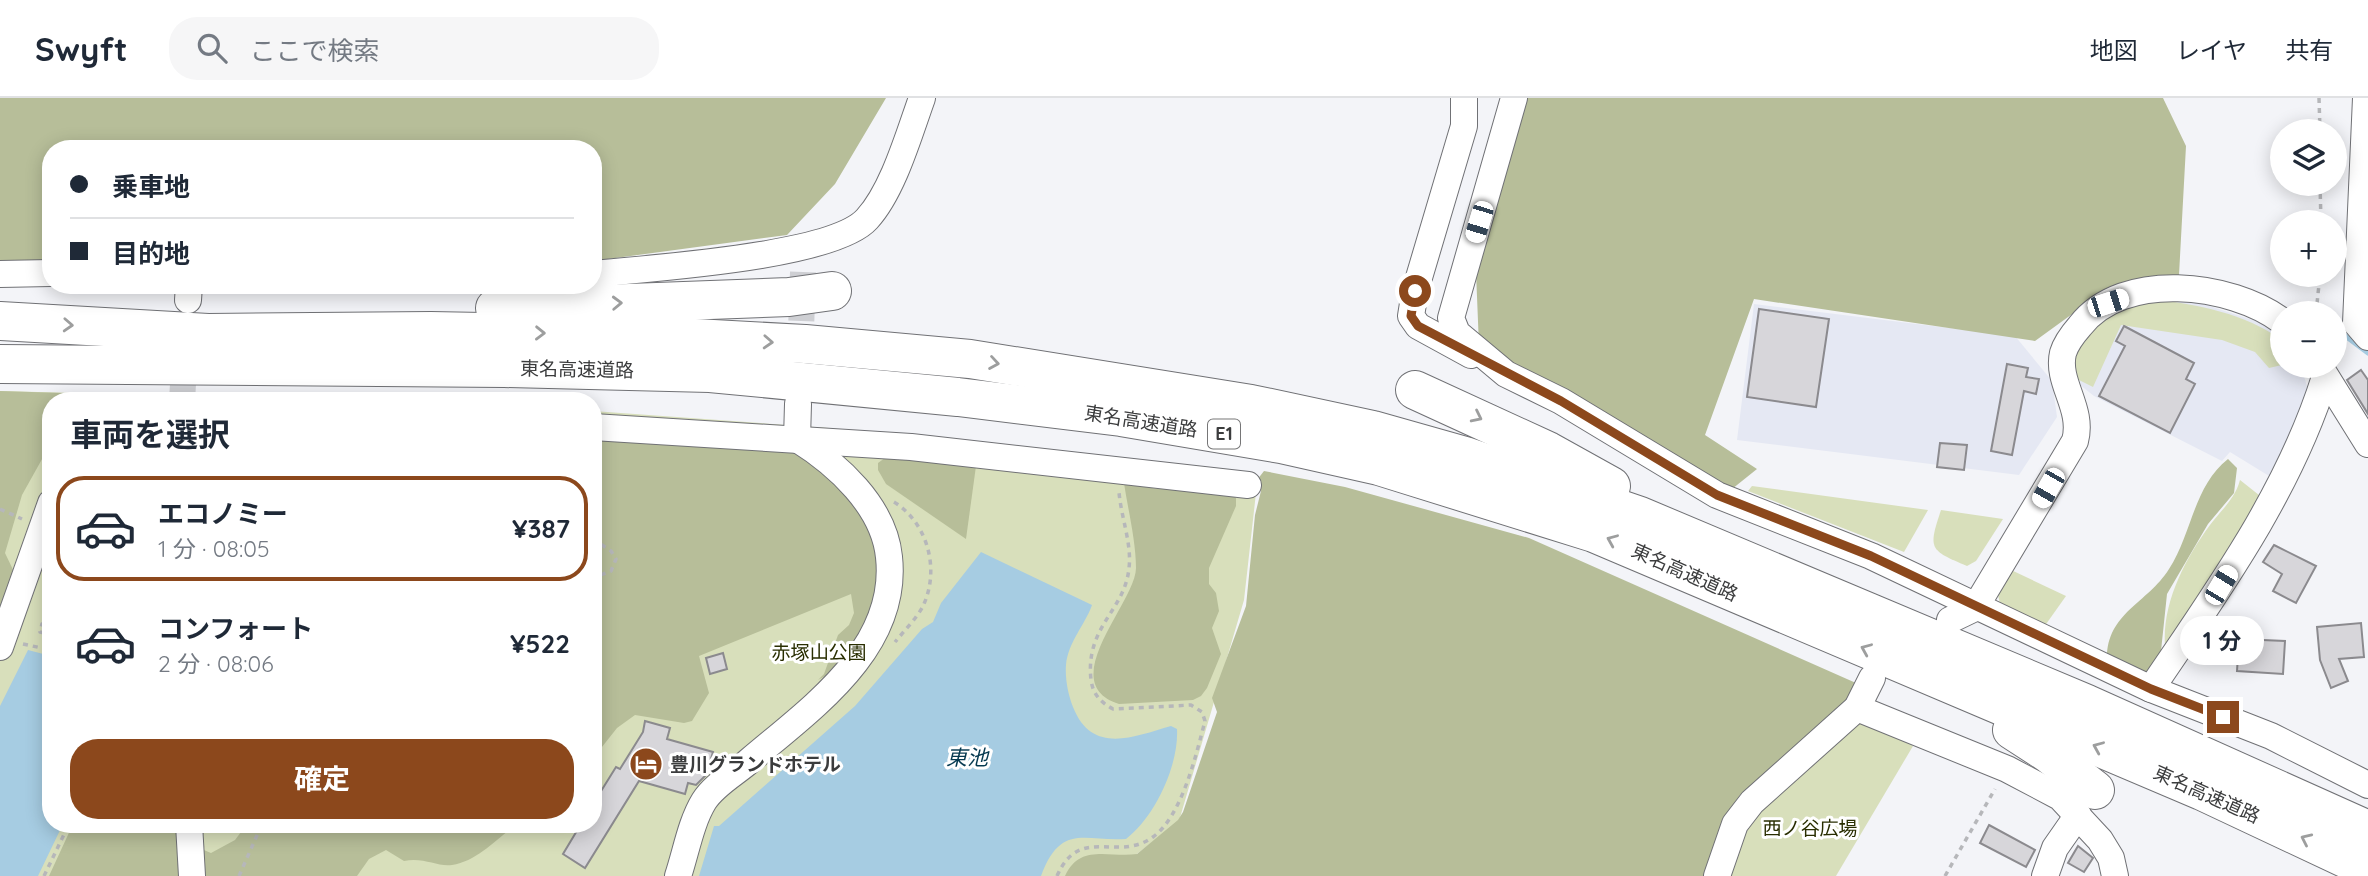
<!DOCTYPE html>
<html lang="ja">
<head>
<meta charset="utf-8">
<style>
	:root { --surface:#fff; --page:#f6f6f7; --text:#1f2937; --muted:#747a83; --line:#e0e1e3; --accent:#8c481c }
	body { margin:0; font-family:Quicksand,"Noto Sans JP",sans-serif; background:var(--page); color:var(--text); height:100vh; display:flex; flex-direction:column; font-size:26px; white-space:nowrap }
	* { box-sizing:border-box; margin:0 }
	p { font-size:23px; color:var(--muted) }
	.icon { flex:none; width:38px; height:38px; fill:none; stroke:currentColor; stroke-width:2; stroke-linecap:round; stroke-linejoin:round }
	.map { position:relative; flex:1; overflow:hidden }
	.sheet { position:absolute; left:42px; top:294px; width:560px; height:441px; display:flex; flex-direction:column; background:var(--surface); border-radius:28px; box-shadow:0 4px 18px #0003 }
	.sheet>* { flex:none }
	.guide { position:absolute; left:42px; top:42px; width:560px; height:154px; border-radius:28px; box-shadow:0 4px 18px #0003; display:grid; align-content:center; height:154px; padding:0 28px; background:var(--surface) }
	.tools { position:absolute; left:2270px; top:21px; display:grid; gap:14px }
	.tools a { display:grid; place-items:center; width:77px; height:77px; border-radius:50%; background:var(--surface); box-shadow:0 4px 18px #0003; font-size:35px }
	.end { position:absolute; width:32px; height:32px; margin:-16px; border:9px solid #8c481c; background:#fff; box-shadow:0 0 0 4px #fff }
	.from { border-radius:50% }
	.bubble { position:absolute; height:49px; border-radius:24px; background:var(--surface); box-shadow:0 4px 18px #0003; font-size:23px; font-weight:700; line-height:49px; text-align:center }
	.car { position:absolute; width:21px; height:42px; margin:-21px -10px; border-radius:9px; box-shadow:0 0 5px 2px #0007; background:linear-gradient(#fff 24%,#345 0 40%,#fff 0 76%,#345 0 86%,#fff 0) }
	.guide b { display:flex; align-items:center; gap:24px; height:66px; font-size:26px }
	.guide b+b { border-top:2px solid var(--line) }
	.guide i { width:18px; height:18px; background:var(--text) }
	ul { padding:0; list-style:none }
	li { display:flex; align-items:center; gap:21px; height:105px; margin:0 14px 10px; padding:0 14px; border:4px solid transparent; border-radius:28px }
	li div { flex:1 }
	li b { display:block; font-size:26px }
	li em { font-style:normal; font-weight:700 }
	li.active { border-color:var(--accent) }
	li>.icon { width:63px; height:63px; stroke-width:1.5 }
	h2 { padding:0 28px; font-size:32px; line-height:84px }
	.cta { display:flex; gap:14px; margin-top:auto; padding:14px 28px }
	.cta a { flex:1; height:80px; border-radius:28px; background:var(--accent); color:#fff; font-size:28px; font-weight:700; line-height:80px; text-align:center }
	header { display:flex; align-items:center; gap:42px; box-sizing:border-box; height:98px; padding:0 35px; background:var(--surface); border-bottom:2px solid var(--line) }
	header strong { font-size:33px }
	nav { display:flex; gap:38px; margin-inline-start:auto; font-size:24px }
	.search { width:490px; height:63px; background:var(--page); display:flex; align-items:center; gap:18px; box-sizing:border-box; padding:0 24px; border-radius:28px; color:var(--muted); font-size:26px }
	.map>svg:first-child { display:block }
	.built { fill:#e5e8f3 }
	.green { fill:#d8dfbb }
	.forest { fill:#b7be99 }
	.water { fill:#a6cce2 }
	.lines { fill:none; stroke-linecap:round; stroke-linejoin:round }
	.stream { stroke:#a6cce2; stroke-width:5 }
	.building { fill:#d7d6da; stroke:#8b8a8e; stroke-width:2 }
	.minor-tunnel { stroke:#cecfd3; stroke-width:26; stroke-dasharray:26 13; stroke-linecap:butt }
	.minor-casing { stroke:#707175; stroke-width:28 }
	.highway-casing { stroke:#707175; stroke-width:40 }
	.path { stroke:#b6b7ba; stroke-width:3.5; stroke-dasharray:5 5; stroke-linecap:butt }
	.minor { stroke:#fff; stroke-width:26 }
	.highway { stroke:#fff; stroke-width:38 }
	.oneway { stroke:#9d9e9e }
	.route { stroke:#8c481c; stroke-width:9 }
	.labels { text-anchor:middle; stroke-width:6; stroke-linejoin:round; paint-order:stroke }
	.shield { fill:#fff; stroke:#767677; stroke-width:2 }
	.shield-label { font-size:18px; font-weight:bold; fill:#3b3c3d }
	.street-label { font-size:19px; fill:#3b3c3d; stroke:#fff }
	.park-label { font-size:19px; fill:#292e01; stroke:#fff }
	.poi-label { font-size:19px; font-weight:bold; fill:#3b3c3d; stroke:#fff; text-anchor:start }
	.water-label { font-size:21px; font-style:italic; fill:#063a51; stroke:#fff }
</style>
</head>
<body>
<header>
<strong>Swyft</strong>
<div class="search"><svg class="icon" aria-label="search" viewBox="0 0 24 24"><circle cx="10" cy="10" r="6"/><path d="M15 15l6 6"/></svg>ここで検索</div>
<nav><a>地図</a><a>レイヤ</a><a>共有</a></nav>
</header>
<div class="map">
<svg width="2368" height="778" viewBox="0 0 2368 778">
	<rect width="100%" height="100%" fill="#f3f4f8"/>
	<g class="built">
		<polygon points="2194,203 2265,226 2282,238 2282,268 2301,268 2308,292 2274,381 2230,354 2222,363 2094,298 2075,283 2130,204"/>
		<polygon points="1754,206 2015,238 2052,283 2057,319 2019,377 1737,342"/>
	</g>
	<g class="green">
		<path d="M2154 201C2199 207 2244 215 2282 242V267L2269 270 2255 254 2222 242 2121 227 2093 289 2075 280 2070 264 2103 216Z"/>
		<polygon points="0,293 153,297 183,303 51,303 51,726 593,726 593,313 829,330 1257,386 1244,502 1179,723 1133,759 1068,778 0,778"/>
		<path d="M2240 382 2264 401 2165 548C2162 505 2185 461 2210 427 2222 411 2235 401 2240 382Z"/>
		<polygon points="1752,388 1928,412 1904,454 1748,393"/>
		<path d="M1941 412 2003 421 1976 463 1967 468C1929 452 1928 451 1941 412Z"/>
		<polygon points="2009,471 2066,498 2044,529 2000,506 1998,497"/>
		<polygon points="1869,623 1913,648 1836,778 1728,778 1741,734 1797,676 1854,626"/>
	</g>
	<g class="forest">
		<polygon points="0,0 886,0 835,86 787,137 593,163 593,51 51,51 51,164 0,164"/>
		<polygon points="1520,0 2163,0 2186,48 2179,177 2097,198 2035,243 1754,201 1705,337 1757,371 1732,391 1479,248 1476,174"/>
		<polygon points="0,293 126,297 125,303 51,303 51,345 22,397 5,455 16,478 0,516"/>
		<polygon points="593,338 792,350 821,367 879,440 874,521 832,574 818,582 824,576 838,537 849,527 854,515 851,496 699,558 709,595 692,623 684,625 635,617 617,630 598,654 593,654"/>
		<polygon points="889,357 976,368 966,441 886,386 878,372 878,365"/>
		<path d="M2228 361 2237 370 2234 395 2208 426 2167 496 2161 553 2157 567 2148 576 2107 562C2106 515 2147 506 2169 471 2192 436 2193 389 2228 361Z"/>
		<path d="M1264 373 1345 389 1529 440 1865 589 1740 697 1724 719 1704 778H1065C1080 745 1109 760 1137 756L1178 722 1183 714 1217 614 1212 600 1246 508 1255 417 1261 393 1257 382Z"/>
		<path d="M1124 385 1157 391 1226 392 1236 400V408L1209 470V486L1216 495 1219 513 1212 530 1221 556 1207 590 1201 598 1193 602 1119 606C1053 585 1136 504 1136 470 1136 443 1128 412 1124 385Z"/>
		<path d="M73 726H180L199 750 211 755 235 742 247 726H517C497 740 478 763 452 767 437 769 424 759 404 763L386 752 369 761 357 778H49Z"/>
	</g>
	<g class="water">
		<path d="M981 454 1092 507C1085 527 1068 544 1066 567 1065 581 1068 596 1073 609 1092 657 1133 639 1171 628L1177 631C1179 667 1155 719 1126 741 1085 744 1061 724 1041 778H699L714 728H719L855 608 922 531 933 524 941 505Z"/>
		<polygon points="28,552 51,558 51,726 63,726 38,778 0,778 0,608"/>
	</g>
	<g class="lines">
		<polyline class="stream" points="2345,223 2344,237 2368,255"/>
	</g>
	<g class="building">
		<polygon points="1759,211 1829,221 1816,309 1747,299"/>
		<polygon points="2124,228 2194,265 2186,281 2195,286 2170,335 2099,298 2125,248 2116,243"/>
		<polygon points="2007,266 2028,270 2026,279 2039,281 2036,296 2024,293 2012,357 1991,353"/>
		<polygon points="2361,272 2368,282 2368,316 2347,282"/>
		<polygon points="1940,345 1967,347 1964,372 1937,369"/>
		<polygon points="2274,447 2316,468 2296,505 2273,493 2282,476 2263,464"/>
		<polygon points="2361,525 2364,559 2339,561 2348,583 2331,590 2320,562 2317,529"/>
		<polygon points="2239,541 2285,543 2283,576 2237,573"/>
		<polygon points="723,555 727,571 710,576 706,560"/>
		<polygon points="645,623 670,630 667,641 713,654 706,677 696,687 688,685 685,696 639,683 585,770 563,756 581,726 593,726 593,706 616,669 620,671 643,634"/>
		<polygon points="1989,727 2035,752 2026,769 1980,745"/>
		<polygon points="2078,748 2093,760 2084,774 2068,765"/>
	</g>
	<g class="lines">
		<g class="minor-tunnel">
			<polyline points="800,262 803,174"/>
			<polyline points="182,303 185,252"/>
		</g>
		<defs>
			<g id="minor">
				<polyline points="1464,0 1464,28 1415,193 1411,218 1418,228 1471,257"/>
				<polyline points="1514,0 1451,220 1457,235 1506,276 1561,303 1717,397 1871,458 2151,591 2271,638 2368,687"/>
				<polyline points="2366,0 2356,225 2368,239"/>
				<polyline points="0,176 51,175"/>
				<path d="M593 176C650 170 833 159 867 121 893 93 909 36 922 0"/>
				<polyline points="188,202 189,187"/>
				<polyline points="2320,269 2368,346"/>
				<polyline points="593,329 911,349 1248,387"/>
				<path d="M1950 522 1975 510 2075 343C2084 310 2056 285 2063 255 2066 245 2073 236 2080 228 2123 172 2231 185 2282 223"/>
				<polyline points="0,549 51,405"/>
				<path d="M2151 591C2218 492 2289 394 2325 279"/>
				<polyline points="1857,610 2007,671 2060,699 2100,742 2111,760 2115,778"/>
				<polyline points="189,726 192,778"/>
				<path d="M678 778C686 754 691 724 704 703 714 687 734 676 748 664 810 611 899 551 889 459 884 408 837 366 797 341L798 306"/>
				<polyline points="1717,778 1735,726 1752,704 1857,610 1872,580"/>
				<polyline points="2045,778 2055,750 2078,717"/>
			</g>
			<g id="highway">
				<polyline points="495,210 789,199 832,193"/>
				<polyline points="0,223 208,235 431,233 640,237 805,246 970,261 1251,306 1373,332 1465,358 1640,418 2087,606 2368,732"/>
				<polyline points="0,266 504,270 710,275 958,299 1121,319 1281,346 1379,368 1594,435 2202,693 2368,771"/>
				<polyline points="1415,292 1548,353 1611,388"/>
				<polyline points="2012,632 2049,656 2095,692"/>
			</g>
		</defs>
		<use href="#minor" class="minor-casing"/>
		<use href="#highway" class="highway-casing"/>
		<g class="path">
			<polyline points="2319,0 2320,33"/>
			<polyline points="2320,86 2321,124"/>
			<polyline points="2316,215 2320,177"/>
			<path d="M894 404C928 425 941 473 922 510 915 522 904 533 895 544"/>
			<polyline points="0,411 22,421"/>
			<polyline points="593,441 611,453 616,461 611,473 593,480"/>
			<path d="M51 490C44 498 48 509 45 519L51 520"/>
			<polyline points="23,546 51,552"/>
			<polyline points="47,551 49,536 40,534 42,526 51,528"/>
			<polyline points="44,778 69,726"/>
			<polyline points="239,778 262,726"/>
			<path d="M1057 778C1080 726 1117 765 1153 739 1182 718 1196 657 1205 623L1202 614 1191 607 1113 611C1100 604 1093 596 1091 582 1085 528 1125 513 1129 470 1132 446 1121 419 1119 394"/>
			<polyline points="1945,778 1995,691"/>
		</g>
		<use href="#minor" class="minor"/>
		<use href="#highway" class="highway"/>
	</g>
	<defs><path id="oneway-chevron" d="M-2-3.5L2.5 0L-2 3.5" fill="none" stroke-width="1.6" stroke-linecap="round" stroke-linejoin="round" transform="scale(1.75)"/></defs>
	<g class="oneway">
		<use href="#oneway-chevron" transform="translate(617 205) rotate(-2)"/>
		<use href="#oneway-chevron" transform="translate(68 227) rotate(3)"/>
		<use href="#oneway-chevron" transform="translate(540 235) rotate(1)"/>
		<use href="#oneway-chevron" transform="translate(768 244) rotate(3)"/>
		<use href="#oneway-chevron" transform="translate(994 265) rotate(9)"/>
		<use href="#oneway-chevron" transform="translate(1477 319) rotate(26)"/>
		<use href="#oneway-chevron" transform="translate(1612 442) rotate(-157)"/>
		<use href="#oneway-chevron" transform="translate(1866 551) rotate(-157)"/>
		<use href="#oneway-chevron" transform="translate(2098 649) rotate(-157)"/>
		<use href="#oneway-chevron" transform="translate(2306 741) rotate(-155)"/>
	</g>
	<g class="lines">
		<polyline class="route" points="1415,193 1411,218 1418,228 1561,303 1717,397 1871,458 2151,591 2223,619"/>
	</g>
	<defs>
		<symbol id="hotel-disc" viewBox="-11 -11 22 22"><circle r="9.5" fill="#8c481c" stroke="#fff"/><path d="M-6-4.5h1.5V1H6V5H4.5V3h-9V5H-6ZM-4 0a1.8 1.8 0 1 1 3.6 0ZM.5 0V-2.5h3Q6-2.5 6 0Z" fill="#fff"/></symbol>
	</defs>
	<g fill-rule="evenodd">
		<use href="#hotel-disc" x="627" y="647" width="38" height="38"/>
	</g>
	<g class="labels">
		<rect class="shield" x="1208" y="321.5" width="32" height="29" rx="5"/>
		<g class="shield-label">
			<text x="1224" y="342">E1</text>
		</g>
		<g class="street-label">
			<text transform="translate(577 271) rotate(1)" y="7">東名高速道路</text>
			<text transform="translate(1141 323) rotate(9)" y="7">東名高速道路</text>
			<text transform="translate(1685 474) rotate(24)" y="7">東名高速道路</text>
			<text transform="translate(2207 696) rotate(24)" y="7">東名高速道路</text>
		</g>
		<g class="park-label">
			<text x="819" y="561">赤塚山公園</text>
			<text x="1810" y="737">西ノ谷広場</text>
		</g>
		<g class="poi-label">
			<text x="670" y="673">豊川グランドホテル</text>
		</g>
		<g class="water-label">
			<text x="967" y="667">東池</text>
		</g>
	</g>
</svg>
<div class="tools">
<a><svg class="icon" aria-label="layers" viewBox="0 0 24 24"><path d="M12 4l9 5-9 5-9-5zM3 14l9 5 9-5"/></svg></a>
<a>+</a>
<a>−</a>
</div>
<i class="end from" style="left:1415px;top:193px"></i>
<i class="end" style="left:2223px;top:619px"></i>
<div class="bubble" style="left:2180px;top:518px;width:84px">1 分</div>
<i class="car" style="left:1479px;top:124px;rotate:197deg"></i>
<i class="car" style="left:2108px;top:205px;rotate:72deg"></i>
<i class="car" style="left:2048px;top:390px;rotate:210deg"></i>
<i class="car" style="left:2221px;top:487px;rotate:31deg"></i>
<div class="guide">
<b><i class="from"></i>乗車地</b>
<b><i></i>目的地</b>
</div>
<section class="sheet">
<h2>車両を選択</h2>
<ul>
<li class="active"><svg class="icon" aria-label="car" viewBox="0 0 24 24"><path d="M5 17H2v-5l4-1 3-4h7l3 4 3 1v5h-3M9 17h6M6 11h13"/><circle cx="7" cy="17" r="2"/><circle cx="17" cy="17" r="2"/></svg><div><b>エコノミー</b><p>1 分 · 08:05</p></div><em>¥387</em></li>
<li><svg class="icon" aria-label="car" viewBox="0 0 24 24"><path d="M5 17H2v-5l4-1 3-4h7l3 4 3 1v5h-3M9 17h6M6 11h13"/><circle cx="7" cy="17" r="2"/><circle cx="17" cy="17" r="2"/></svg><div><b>コンフォート</b><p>2 分 · 08:06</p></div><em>¥522</em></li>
</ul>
<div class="cta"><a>確定</a></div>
</section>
</div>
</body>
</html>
